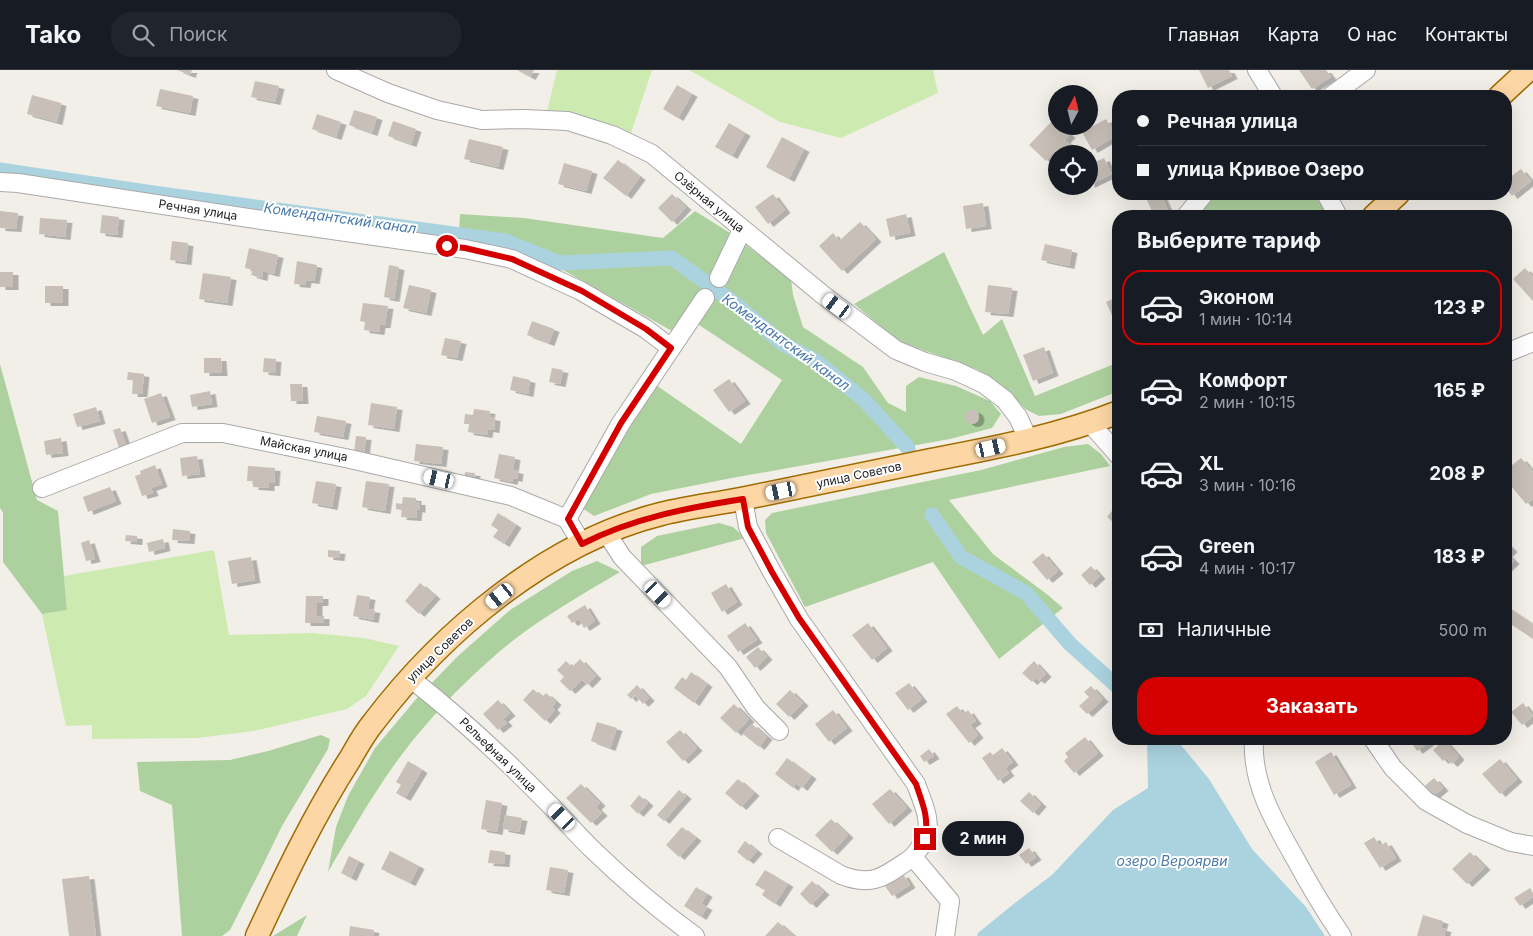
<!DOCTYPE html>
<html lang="ru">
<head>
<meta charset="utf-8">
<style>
	:root { --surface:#171b24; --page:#20242c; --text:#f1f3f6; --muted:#9ea1a6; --line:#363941; --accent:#d40000 }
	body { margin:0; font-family:Inter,sans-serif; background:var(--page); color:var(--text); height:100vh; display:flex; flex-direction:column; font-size:19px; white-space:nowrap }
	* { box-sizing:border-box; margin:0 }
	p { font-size:16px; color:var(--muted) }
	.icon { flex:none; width:28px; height:28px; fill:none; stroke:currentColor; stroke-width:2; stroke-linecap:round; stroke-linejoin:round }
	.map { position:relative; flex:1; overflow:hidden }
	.drawer { position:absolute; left:1112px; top:140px; width:400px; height:535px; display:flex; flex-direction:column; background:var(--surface); border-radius:20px; box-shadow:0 5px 20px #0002 }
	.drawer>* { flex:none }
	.hud { position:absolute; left:1112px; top:20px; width:400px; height:110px; border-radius:20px; box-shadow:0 5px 20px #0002; display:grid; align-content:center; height:110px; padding:0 25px; background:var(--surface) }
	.needle { width:32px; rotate:7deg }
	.tools { position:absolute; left:1048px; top:15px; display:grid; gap:10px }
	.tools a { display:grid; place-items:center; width:50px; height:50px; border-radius:50%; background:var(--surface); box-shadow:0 5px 20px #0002; font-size:25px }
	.end { position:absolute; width:22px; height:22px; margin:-11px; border:6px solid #d40000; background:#fff; box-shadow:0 0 0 2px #fff }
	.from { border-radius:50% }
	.bubble { position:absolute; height:35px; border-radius:18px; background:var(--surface); box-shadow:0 5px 20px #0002; font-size:16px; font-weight:700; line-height:35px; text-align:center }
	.car { position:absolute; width:15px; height:30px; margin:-15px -8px; border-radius:6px; box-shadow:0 0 4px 1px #0007; background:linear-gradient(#fff 24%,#345 0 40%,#fff 0 76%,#345 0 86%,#fff 0) }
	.hud b { display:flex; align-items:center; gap:18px; height:48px; font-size:19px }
	.hud b+b { border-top:1px solid var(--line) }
	.hud i { width:12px; height:12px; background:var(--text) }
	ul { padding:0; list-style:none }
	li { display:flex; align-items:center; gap:15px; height:75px; margin:0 10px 8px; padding:0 15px; border:2px solid transparent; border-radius:20px }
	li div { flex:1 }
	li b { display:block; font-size:19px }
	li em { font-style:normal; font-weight:700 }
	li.active { border-color:var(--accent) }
	li>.icon { width:45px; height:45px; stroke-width:1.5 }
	h2 { padding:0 25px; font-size:22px; line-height:60px }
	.pay { display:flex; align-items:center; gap:12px; height:55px; padding:0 25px; font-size:19px }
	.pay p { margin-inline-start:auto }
	.button { display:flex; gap:10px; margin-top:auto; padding:10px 25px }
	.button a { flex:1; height:58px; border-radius:20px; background:var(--accent); color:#fff; font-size:20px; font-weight:700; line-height:58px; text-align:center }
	header { display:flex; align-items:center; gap:30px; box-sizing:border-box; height:70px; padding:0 25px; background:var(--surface); border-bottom:1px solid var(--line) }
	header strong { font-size:24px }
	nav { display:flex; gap:28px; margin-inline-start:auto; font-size:18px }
	.search { width:350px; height:45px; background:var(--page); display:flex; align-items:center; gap:12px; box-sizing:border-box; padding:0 18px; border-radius:20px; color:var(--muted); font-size:19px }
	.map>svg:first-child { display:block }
	.grass { fill:#cdebb0 }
	.forest { fill:#add19e }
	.water { fill:#aad3df }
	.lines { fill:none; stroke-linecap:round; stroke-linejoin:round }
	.canal { stroke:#aad3df; stroke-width:15 }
	.building { fill:#c7bfb8; filter:url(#shadow) }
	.minor-casing { stroke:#a9a9a9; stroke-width:20 }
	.major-casing { stroke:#a06b00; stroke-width:25 }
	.minor { stroke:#fff; stroke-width:18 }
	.major { stroke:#fcd6a4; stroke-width:22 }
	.route { stroke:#d40000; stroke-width:6 }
	.labels { text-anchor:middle; stroke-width:4; stroke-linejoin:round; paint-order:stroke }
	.street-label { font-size:12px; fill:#222; stroke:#fff }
	.water-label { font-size:14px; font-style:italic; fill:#4a7aab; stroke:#fff }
</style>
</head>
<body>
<header>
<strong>Tako</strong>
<div class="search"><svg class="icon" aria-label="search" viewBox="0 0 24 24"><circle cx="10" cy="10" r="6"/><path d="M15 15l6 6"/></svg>Поиск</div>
<nav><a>Главная</a><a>Карта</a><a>О нас</a><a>Контакты</a></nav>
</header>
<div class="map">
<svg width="1533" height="866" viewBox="0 0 1533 866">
	<defs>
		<filter id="shadow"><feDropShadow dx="5.5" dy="3" stdDeviation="0" flood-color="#0004"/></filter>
	</defs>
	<rect width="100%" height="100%" fill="#f2efe9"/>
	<g class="grass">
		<polygon points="557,0 652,0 629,69 546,46"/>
		<polygon points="689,0 933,0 938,23 841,68 780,52"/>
		<polygon points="214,480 229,565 313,563 364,568 399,576 366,626 347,639 254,661 197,668 92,669 92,655 66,656 42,544 67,539 64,506"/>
	</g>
	<g class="forest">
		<polygon points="1193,124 1316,124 1327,146 1183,146"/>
		<polygon points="695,141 730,163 791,209 793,225 803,257 863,297 888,333 906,342 906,316 919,307 956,316 990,331 1001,344 992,358 950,369 732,408 651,424 594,446 582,438 627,357 656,315 741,374 782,310 684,245 672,261 506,168 459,163 460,144 524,148 663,168"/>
		<polygon points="944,182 983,265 1002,249 1035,326 1119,292 1119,321 1061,344 1039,346 1025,339 1010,323 992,309 976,299 898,271 854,234"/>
		<polygon points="0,294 37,430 58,441 67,540 42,544 3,492 3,443 0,438"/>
		<polygon points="1088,374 1101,384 1110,396 949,430 993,484 1048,525 1063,538 999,589 933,492 805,537 766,463 765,450 772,443 981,400 1064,377"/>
		<polygon points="719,453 733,457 745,468 641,496 641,477 657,466"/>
		<path d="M597 491 620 502C576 528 530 554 491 589 459 617 429 649 403 683 375 720 352 761 328 802L336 757 348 726 375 678 417 628 458 586 510 540 572 501Z"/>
		<polygon points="321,665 330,669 328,679 282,756 260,801 230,860 222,866 182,866 172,735 140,721 137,692 230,690 268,681"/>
		<polygon points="307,845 297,866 273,866"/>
	</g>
	<polygon class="water" points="1147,669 1176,669 1209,709 1252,779 1306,837 1325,866 977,866 978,863 1020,829 1052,805 1113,740 1148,718"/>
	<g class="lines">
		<g class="canal">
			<polyline points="0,100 153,123 505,171 560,193 672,188 733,232 783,274 816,291 864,330 908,378"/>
			<polyline points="932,445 961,487 1026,523 1070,574 1119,618"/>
		</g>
	</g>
	<g class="building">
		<polygon points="177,0 192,0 190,5"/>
		<polygon points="517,0 534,0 530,7"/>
		<polygon points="1199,0 1229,0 1232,6 1208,18"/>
		<polygon points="1299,0 1326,0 1331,7 1312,19"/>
		<polygon points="255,11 279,16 275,32 251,27"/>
		<polygon points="677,15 692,24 678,48 663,39"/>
		<polygon points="160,19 193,26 190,43 156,36"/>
		<polygon points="32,25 61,33 57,52 27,44"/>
		<polygon points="354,40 377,47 372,63 349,55"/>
		<polygon points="317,44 341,52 336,67 312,59"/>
		<polygon points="1106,49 1116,66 1092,80 1082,62"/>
		<polygon points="1053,50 1056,53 1056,56 1060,56 1070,65 1065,70 1075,79 1070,84 1056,84 1056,85 1053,83 1046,91 1029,75"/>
		<polygon points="393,51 416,59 411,74 388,66"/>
		<polygon points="729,53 745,63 732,86 715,77"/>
		<polygon points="782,67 804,79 789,109 766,97"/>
		<polygon points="469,69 503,77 498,97 464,89"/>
		<polygon points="1104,88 1112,104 1089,115 1089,95"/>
		<polygon points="618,90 640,107 626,126 603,108"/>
		<polygon points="564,93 592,101 586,121 558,114"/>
		<polygon points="1521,99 1531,111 1512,126 1506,118 1506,110"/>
		<polygon points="672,124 686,137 672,152 658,138"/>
		<polygon points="773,124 785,140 768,154 755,137"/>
		<polygon points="1157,124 1161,124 1169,143 1161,146 1154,146 1146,128"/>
		<polygon points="983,133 986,156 966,159 963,136"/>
		<polygon points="0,141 18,143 16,159 0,158"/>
		<polygon points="906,144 910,163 890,167 886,149"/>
		<polygon points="102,145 119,147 117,165 100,163"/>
		<polygon points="40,148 67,150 65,167 39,164"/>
		<polygon points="860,152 876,169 842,201 819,176 833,163 839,171"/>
		<polygon points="172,171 188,173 186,192 170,190"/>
		<polygon points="1045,174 1072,180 1069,196 1041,190"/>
		<polygon points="249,178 278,185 274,204 263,201 262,208 251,205 253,200 245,198"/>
		<polygon points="297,191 317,195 314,211 306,210 305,215 294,214"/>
		<polygon points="389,195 399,197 394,229 384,227"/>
		<polygon points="1525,198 1533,207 1533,231 1513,209"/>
		<rect x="0" y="202" width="13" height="15"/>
		<polygon points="203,203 231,207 227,233 199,229"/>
		<polygon points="409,215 431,220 426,243 403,238"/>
		<polygon points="988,215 1012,218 1008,244 985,242"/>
		<rect x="45" y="216" width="18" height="17"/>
		<polygon points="1119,226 1119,251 1115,252 1106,232"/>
		<polygon points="363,233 388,236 385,255 380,255 379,262 364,260 365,252 360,251"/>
		<polygon points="532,251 554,259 549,273 527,265"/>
		<polygon points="445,268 461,271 457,288 441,285"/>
		<polygon points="1044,277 1053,303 1033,311 1023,285"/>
		<polygon points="204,288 221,288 222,303 204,303"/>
		<polygon points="264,288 276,289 275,303 263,302"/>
		<polygon points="552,298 563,300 560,314 549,312"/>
		<polygon points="128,302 144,304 142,324 132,324 133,310 127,310"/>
		<polygon points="513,306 530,310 528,324 510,320"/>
		<polygon points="729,309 745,331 729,342 713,320"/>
		<polygon points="290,314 302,314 303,331 291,331"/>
		<polygon points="210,321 212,334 192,337 190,325"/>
		<polygon points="161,323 170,347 152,353 144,329"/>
		<polygon points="371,333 397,337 394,359 368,355"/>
		<polygon points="96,337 100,351 77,357 73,344"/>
		<polygon points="474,339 490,341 489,347 495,348 494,360 488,359 487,365 468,362 469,354 464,354 465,344 473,345"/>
		<circle cx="972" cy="347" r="7"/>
		<polygon points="317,346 346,351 343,367 314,362"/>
		<polygon points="120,358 126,375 119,378 113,360"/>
		<polygon points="356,366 366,367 364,384 354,383"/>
		<polygon points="61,368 63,383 46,385 44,371"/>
		<polygon points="416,374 443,377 441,394 414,391"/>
		<polygon points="499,384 515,387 513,400 518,401 517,409 513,408 512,412 494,408"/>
		<polygon points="197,386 200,404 182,406 180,388"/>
		<polygon points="1521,388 1533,402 1533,429 1526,434 1506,410 1506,400"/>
		<polygon points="155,395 162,414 151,418 153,423 142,426 135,406 141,404 140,401"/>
		<polygon points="248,396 275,398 274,413 269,413 269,418 253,417 253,411 247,411"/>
		<polygon points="465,402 475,403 473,412 464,411"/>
		<polygon points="316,411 336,414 332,437 312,433"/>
		<polygon points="366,411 389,414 385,441 362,437"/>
		<polygon points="110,417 116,431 88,442 83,427"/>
		<polygon points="403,427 416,428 416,432 420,432 420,440 417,439 416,448 401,447 402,440 396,439 396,433 402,434"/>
		<polygon points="1119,432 1119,457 1107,447"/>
		<polygon points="498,443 516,455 504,474 493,467 498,460 491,455"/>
		<polygon points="173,459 190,461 189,471 172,470"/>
		<polygon points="126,465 137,466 137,472 125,471"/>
		<polygon points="163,469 165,478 149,482 147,473"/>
		<polygon points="89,470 95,489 86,491 81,473"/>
		<polygon points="1506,473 1512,479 1507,484 1514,491 1506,499"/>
		<polygon points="328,480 340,481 339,488 328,487"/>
		<polygon points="1043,483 1058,501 1047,510 1032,492"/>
		<polygon points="251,487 255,510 232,514 228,491"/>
		<polygon points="1091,496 1100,506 1090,515 1081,505"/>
		<polygon points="420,513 435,526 419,544 405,531"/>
		<polygon points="726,514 737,532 722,542 711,523"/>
		<polygon points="357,525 370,527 368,539 375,540 373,550 353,546"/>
		<polygon points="306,526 323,526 323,533 317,533 317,546 324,546 324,553 305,553"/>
		<polygon points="585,535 595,551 584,558 579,549 572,553 567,546"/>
		<polygon points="1506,536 1533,554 1533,569 1506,551"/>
		<polygon points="745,553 757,570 738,582 727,566"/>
		<polygon points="868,553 887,578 872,590 852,565"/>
		<polygon points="758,577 767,587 755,598 746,587"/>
		<polygon points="580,589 596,606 587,615 582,610 570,621 560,611 564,607 557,600 566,591 572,597"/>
		<polygon points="1034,591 1046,604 1039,611 1036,608 1032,612 1022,603"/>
		<polygon points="691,602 707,614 694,633 674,618 682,607 686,610"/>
		<polygon points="909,613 922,629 908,640 895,623"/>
		<polygon points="637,615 649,628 643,634 635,625 631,629 627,625"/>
		<polygon points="1091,616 1103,629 1087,644 1079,636 1089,627 1084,622"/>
		<polygon points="533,619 542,627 546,623 556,632 552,637 555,640 545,651 523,630"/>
		<polygon points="790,620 803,633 789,647 776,634"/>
		<polygon points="498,630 510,643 503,649 507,653 498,660 483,644"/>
		<polygon points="1523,633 1533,646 1522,655 1511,642"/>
		<polygon points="734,634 749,649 736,663 720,648"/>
		<polygon points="957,636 963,644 968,640 976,651 970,655 978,665 969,673 946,644"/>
		<polygon points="833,640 847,658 829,672 815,654"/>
		<polygon points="597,652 617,658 610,678 591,671"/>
		<polygon points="752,654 767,667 759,677 743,664"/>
		<polygon points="680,660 697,678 683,691 666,672"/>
		<polygon points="1085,667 1098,683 1074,703 1064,691 1068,687 1065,683"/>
		<polygon points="1409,669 1431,669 1432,670 1417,681"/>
		<polygon points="1444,670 1459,687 1452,694 1446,688 1443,691 1433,680"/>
		<polygon points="1002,678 1013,692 1005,698 1009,703 998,711 982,688 990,682 993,685"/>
		<polygon points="929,679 934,686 924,692 920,686"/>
		<polygon points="1331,682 1351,715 1334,725 1315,692"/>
		<polygon points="787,688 811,706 802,718 796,713 793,718 775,704"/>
		<polygon points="1500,689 1517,709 1500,724 1482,704"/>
		<polygon points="408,691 422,700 405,728 396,723 401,715 396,712"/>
		<polygon points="1434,708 1443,718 1430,729 1421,719"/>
		<polygon points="738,709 754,723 741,737 725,723"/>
		<polygon points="581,714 600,733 596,737 602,743 591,753 566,728"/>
		<polygon points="890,719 907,738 889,754 872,734"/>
		<polygon points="679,720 686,726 664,751 657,745"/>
		<polygon points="1029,722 1041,734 1033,743 1020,731"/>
		<polygon points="639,725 648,733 638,744 630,736"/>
		<polygon points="486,730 502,733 497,762 481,759"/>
		<polygon points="505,745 522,748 519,762 503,759"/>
		<polygon points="831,749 848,765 832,782 815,765"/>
		<polygon points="682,757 696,768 679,787 666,775"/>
		<polygon points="1374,767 1380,776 1386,772 1396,788 1380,798 1364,773"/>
		<polygon points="745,771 757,781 748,791 737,782"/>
		<polygon points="1029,778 1036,787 1026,794 1019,785"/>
		<polygon points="490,780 505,782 504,794 488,793"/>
		<polygon points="390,781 419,796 410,813 381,799"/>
		<polygon points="1470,782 1485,797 1467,814 1452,799"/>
		<polygon points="349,786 359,791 351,808 341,803"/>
		<polygon points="550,797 568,800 564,823 546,820"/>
		<polygon points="765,800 788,814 775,834 762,825 765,820 755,815"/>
		<polygon points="903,804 910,815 892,826 885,816"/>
		<polygon points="89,806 96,866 69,866 62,809"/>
		<polygon points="812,811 824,822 811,835 800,824"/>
		<polygon points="696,817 707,824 701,834 707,837 701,847 684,836"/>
		<polygon points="1530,818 1533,823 1533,827 1520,836 1514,828"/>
		<polygon points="1423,845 1443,851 1441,858 1446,859 1444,866 1417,866"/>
		<polygon points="778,852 794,866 765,866"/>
		<polygon points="350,856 374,860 373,866 349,866"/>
	</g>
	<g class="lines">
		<defs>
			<g id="minor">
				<polyline points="336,0 388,23 437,40 482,50 523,49 568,51 612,65 652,84 823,225 896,280 925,292 956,301 984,314 1005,330 1018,347 1028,369"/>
				<polyline points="1257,0 1273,26"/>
				<polyline points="1331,26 1366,0"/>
				<polyline points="0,112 18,113 262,150 465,179 512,189 581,221 646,259 671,278"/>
				<polyline points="1326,124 1338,146"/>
				<polyline points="1186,146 1204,124"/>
				<polyline points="719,208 742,160"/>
				<polyline points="1506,283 1533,272"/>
				<polyline points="1090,353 1119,386"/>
				<polyline points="42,418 182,363 223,363 350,389 511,426 567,449"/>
				<path d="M743 429 748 457 772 502 799 549 916 714C922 731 933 752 925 770 922 776 917 781 913 787L950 831 945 866"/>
				<polyline points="606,462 622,487 728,597 756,638 779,661"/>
				<polyline points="582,474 567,449 621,353 705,228"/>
				<path d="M410 608C460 647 507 691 551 736 565 750 578 766 593 780 625 811 659 840 695 866"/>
				<path d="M1254 669C1251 713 1275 753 1296 790 1310 816 1325 841 1342 866"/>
				<polyline points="1373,669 1393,698 1426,731 1467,754 1511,772 1533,776"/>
				<path d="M778 768 841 805C874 818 886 805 913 787"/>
			</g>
			<g id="major">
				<polyline points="1500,26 1528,0"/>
				<polyline points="1374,146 1398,124"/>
				<path d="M257 866C285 806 314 745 350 689 357 677 364 664 373 653 442 562 548 472 661 444 689 437 717 434 746 428 807 416 869 403 931 390 994 378 1058 366 1119 342"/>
			</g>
		</defs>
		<use href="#minor" class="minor-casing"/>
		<use href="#major" class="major-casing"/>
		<use href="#minor" class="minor"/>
		<use href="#major" class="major"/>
	</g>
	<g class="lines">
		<path class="route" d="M447 176 465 178 512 189 582 221 646 259 671 278 621 353 568 449 582 474C633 448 687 438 743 429L748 457 772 502 799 548 916 714C923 735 929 747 925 769"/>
	</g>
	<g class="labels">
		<g class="street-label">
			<text transform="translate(709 132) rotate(40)" y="4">Озёрная улица</text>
			<text transform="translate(198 140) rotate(9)" y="4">Речная улица</text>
			<text transform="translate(304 379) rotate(11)" y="4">Майская улица</text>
			<text transform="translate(859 405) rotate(-12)" y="4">улица Советов</text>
			<text transform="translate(440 580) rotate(-44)" y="4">улица Советов</text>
			<text transform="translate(498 685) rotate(44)" y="4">Рельефная улица</text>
		</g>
		<g class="water-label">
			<text transform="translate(340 148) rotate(8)" y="5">Комендантский канал</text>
			<text transform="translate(786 272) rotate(36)" y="5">Комендантский канал</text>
			<text x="1172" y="796">озеро Вероярви</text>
		</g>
	</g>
</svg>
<div class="tools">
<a><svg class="needle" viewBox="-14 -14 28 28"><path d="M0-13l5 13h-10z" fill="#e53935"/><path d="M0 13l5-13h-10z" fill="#9ea1a6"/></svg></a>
<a><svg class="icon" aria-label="locate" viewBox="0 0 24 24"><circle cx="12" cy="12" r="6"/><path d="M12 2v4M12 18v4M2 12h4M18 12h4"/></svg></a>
</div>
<i class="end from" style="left:447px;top:176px"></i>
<i class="end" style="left:925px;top:769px"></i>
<div class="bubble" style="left:942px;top:751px;width:82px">2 мин</div>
<i class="car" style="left:837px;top:236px;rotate:306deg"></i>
<i class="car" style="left:991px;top:378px;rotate:77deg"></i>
<i class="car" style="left:439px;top:409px;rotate:283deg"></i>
<i class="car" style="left:781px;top:421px;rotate:258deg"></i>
<i class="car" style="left:658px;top:524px;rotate:136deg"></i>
<i class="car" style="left:500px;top:526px;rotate:231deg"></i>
<i class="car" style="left:562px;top:747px;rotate:316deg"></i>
<div class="hud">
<b><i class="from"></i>Речная улица</b>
<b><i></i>улица Кривое Озеро</b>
</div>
<section class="drawer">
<h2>Выберите тариф</h2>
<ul>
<li class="active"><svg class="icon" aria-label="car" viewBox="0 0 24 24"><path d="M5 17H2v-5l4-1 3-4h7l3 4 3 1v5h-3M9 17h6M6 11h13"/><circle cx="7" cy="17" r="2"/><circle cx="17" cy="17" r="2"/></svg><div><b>Эконом</b><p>1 мин · 10:14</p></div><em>123 ₽</em></li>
<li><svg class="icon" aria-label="car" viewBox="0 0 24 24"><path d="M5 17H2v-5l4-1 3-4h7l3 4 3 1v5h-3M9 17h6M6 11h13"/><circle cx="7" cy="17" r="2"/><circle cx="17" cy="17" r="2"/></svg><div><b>Комфорт</b><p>2 мин · 10:15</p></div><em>165 ₽</em></li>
<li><svg class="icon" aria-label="car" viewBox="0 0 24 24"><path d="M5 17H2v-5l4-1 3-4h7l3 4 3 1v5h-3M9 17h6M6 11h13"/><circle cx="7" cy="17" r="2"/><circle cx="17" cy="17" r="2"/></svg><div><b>XL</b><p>3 мин · 10:16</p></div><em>208 ₽</em></li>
<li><svg class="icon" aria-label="car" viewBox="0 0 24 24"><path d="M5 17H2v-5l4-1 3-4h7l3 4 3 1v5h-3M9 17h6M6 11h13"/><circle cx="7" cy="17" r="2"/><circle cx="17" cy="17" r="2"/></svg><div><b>Green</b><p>4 мин · 10:17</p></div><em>183 ₽</em></li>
</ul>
<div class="pay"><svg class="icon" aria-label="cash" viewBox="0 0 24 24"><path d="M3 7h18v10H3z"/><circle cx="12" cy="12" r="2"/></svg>Наличные<p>500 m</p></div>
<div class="button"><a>Заказать</a></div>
</section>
</div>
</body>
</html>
